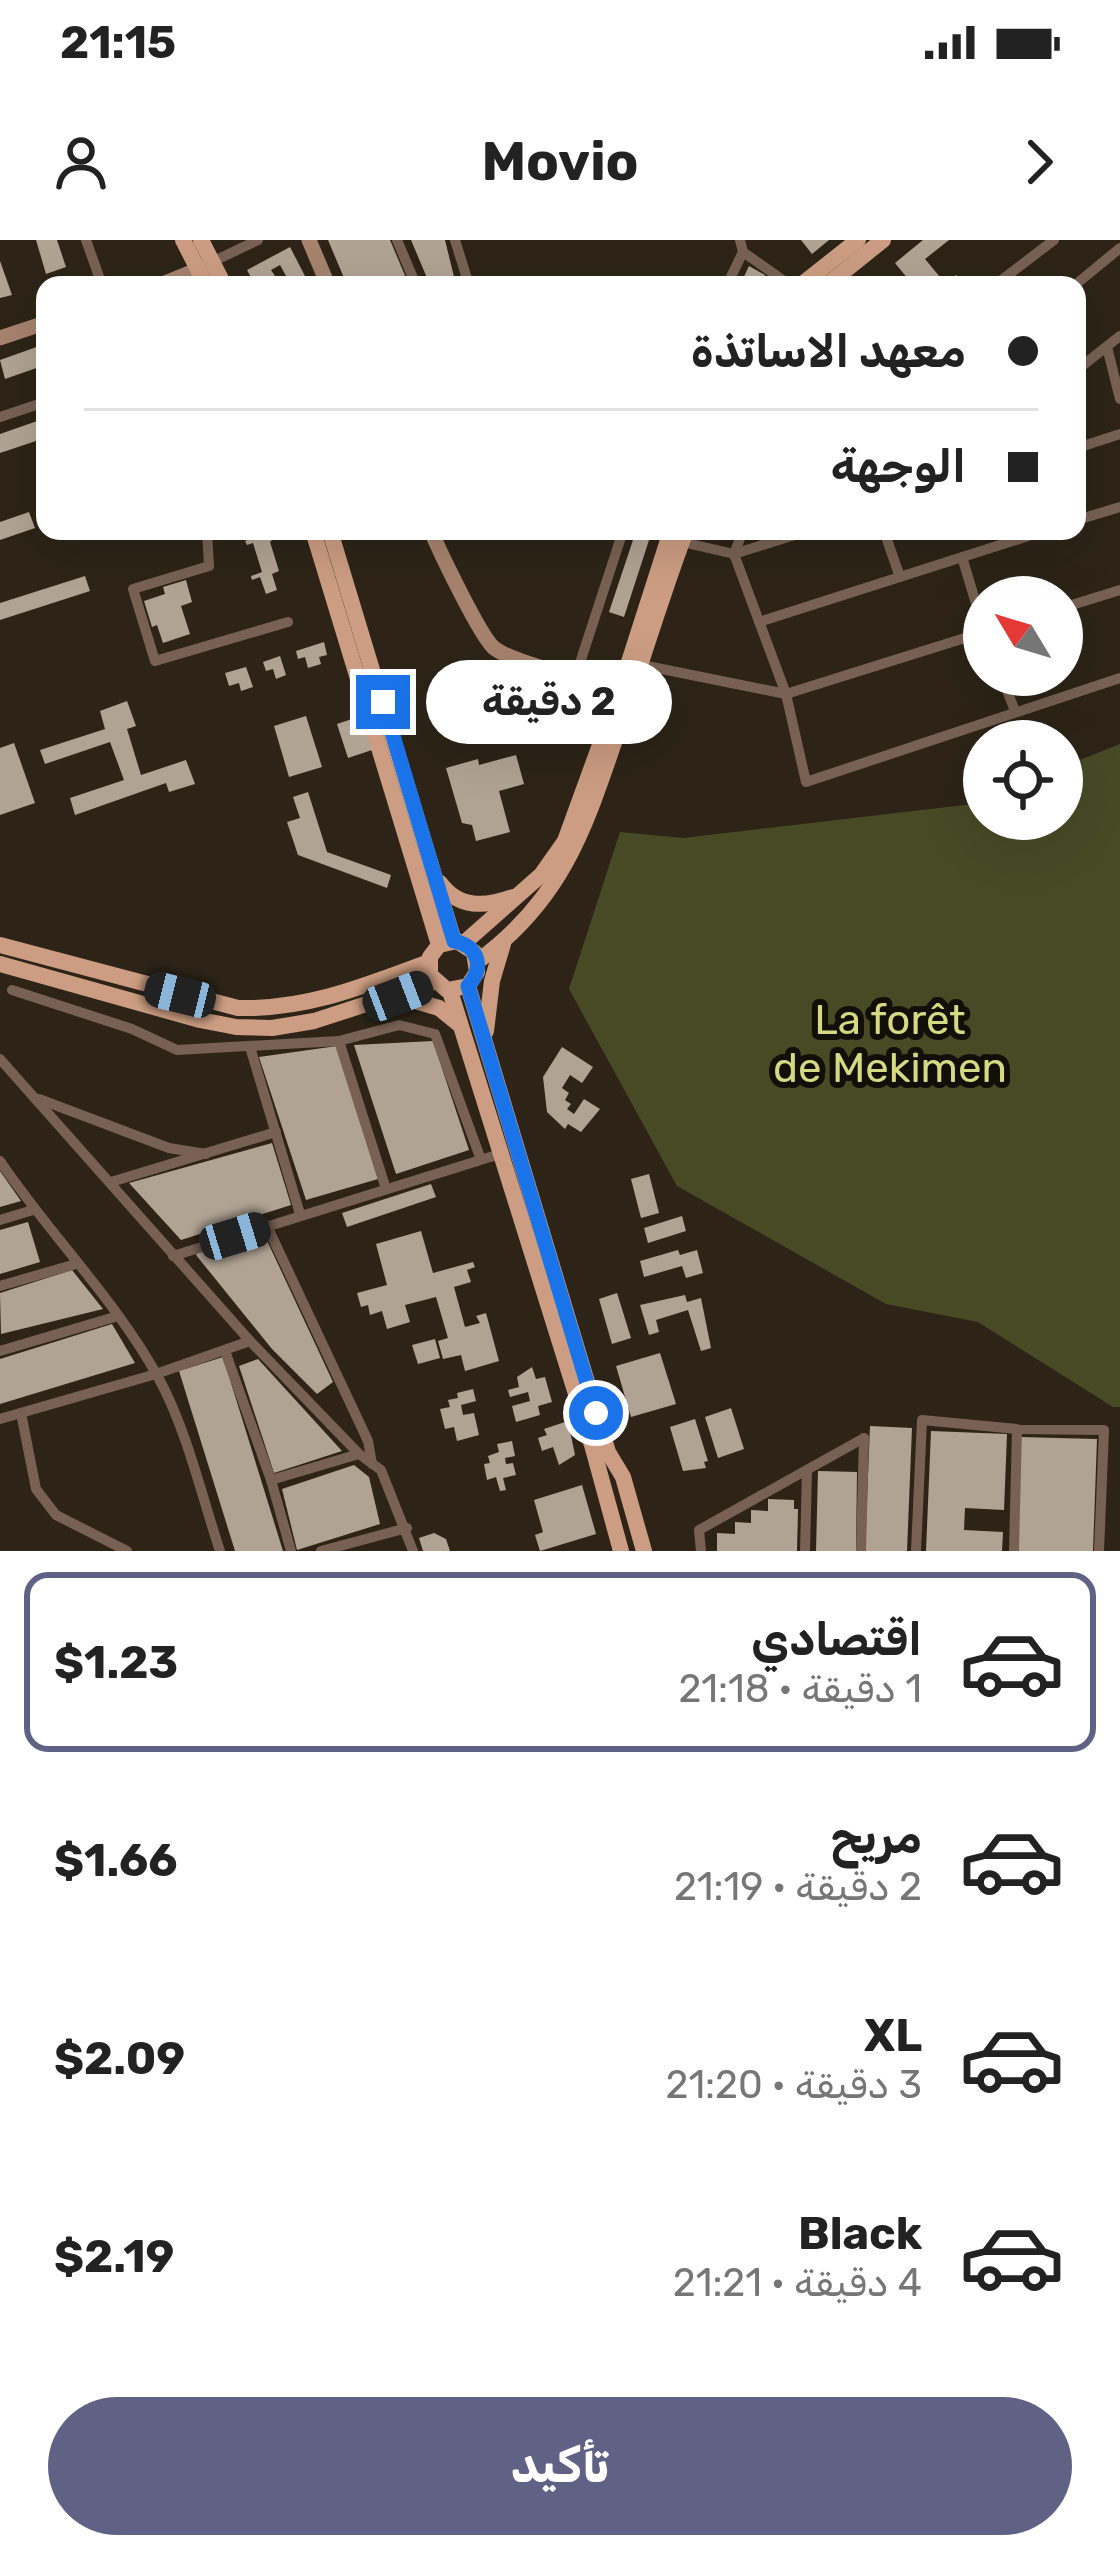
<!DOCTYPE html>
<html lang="ar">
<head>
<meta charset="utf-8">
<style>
	:root { --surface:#fff; --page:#f6f6f6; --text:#222; --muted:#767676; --line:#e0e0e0; --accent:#5f6284 }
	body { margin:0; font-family:Rubik,"Noto Naskh Arabic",sans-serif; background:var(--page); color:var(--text); direction:rtl; height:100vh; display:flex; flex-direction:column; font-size:45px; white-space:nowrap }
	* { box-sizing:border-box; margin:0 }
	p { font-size:39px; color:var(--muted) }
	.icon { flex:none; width:66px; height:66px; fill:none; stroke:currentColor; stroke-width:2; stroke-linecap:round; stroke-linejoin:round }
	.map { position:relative; height:1311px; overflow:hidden; direction:ltr }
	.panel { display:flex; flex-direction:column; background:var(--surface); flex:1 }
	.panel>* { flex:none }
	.top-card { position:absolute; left:36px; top:36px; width:1050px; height:264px; border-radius:24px; box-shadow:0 12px 48px #0002; direction:rtl; display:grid; align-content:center; height:264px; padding:0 48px; background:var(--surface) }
	.needle { width:78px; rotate:308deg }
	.buttons { position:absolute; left:963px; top:336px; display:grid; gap:24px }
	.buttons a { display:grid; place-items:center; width:120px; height:120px; border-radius:50%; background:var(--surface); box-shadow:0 12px 48px #0002; font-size:60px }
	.end { position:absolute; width:54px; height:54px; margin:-27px; border:15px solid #1a73e8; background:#fff; box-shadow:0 0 0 6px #fff }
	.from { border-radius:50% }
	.bubble { position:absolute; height:84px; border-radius:42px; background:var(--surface); box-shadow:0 12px 48px #0002; font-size:39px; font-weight:700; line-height:84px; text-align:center; direction:rtl }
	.car { position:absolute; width:36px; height:72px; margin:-36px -18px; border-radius:15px; box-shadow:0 0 9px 3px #0007; background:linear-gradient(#222 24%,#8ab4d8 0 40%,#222 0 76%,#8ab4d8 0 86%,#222 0) }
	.top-card b { display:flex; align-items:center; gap:42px; height:114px; font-size:45px }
	.top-card b+b { border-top:3px solid var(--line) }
	.top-card i { width:30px; height:30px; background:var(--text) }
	ul { padding:21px 0 0; list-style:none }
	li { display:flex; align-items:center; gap:36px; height:180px; margin:0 24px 18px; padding:0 24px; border:6px solid transparent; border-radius:24px }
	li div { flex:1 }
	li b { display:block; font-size:45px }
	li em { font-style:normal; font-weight:700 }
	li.current { border-color:var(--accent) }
	li>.icon { width:108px; height:108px; stroke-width:1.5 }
	.button { display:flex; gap:24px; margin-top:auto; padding:24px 48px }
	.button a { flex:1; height:138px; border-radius:72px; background:var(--accent); color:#fff; font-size:48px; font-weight:700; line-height:138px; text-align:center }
	.status { display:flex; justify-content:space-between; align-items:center; height:84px; padding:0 60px; background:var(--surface); direction:ltr }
	.status svg { height:33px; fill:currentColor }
	header { display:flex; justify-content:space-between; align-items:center; height:156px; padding:0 48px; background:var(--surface); font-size:54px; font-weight:700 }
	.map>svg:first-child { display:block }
	.green { fill:#484a26 }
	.building { fill:#b0a394 }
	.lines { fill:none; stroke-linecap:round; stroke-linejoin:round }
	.street { stroke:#786154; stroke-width:10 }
	.secondary { stroke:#a7836e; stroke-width:15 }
	.primary { stroke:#cc9d82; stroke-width:16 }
	.route { stroke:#1a73e8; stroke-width:15 }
	.labels { text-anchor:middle; stroke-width:12; stroke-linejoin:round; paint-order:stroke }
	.park-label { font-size:42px; fill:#d4d982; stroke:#120e08 }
</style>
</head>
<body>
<div class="status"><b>21:15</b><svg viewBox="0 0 49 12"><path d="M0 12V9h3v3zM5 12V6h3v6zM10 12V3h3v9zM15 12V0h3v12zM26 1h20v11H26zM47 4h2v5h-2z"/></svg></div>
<header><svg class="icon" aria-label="forward" viewBox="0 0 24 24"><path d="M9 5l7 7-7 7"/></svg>Movio<svg class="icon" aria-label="person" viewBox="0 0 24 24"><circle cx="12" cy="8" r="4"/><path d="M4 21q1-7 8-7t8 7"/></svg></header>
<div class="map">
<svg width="1120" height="1311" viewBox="0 0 1120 1311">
	<rect width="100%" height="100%" fill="#2d2417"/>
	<polygon class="green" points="1120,504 1120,1167 1113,1167 978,1082 886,1064 677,946 569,749 620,592 683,598 973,564 984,559 984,579 1062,579 1062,527"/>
	<g class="building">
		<polygon points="36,0 57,0 66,27 46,34"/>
		<polygon points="328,0 390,0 409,45 347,45"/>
		<polygon points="411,0 445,0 456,45 430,45"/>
		<polygon points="801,0 829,0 812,14"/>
		<polygon points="923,0 949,0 925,19 945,43 956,35 964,45 913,45 895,23"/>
		<polygon points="290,7 306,38 291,45 280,25 271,30 277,39 255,45 247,30"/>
		<polygon points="0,21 12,55 0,58"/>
		<polygon points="749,26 765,35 760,45 740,45"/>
		<polygon points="45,104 45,125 5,139 0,120"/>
		<polygon points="43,179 45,198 0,213 0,194"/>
		<polygon points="29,272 35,288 0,300 0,282"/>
		<polygon points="258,291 271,291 273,299 270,302 279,331 272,334 277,350 266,354 260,337 252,340 251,336 262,332 253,303 247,305 245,301 259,296"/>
		<polygon points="636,291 652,291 624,377 609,372"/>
		<polygon points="85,336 90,351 0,380 0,363"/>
		<polygon points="186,340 192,362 181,366 190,394 163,403 157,385 152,387 144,361 165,354 163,347"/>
		<polygon points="324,402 327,415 319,417 321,424 308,428 305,417 298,419 296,411"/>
		<polygon points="280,416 286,435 276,439 273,429 266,431 263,422"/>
		<polygon points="246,427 253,447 241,451 239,443 229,446 225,433"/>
		<polygon points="127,461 136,486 127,489 141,535 186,520 195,544 169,552 166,543 75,575 70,558 124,540 110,502 45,524 40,510 105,489 100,471"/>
		<polygon points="527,465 540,470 545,485 527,496 513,475"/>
		<polygon points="306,476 322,527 289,537 274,486"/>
		<polygon points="361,476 372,510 348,518 337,484"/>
		<polygon points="14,503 35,563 0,575 0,508"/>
		<polygon points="516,515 524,544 499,551 510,592 476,601 472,585 462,583 446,528 478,519 479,525"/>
		<polygon points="308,552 327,612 391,635 387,648 298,615 287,582 300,578 293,557"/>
		<polygon points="433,801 469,910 396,934 354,805"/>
		<polygon points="337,806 378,939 306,960 259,817"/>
		<polygon points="562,807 593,827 582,843 570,835 562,848 569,853 565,860 571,864 567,869 574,874 584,859 600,869 581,892 568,884 565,889 547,872 543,837"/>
		<polygon points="272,903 291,965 181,1000 129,943"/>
		<polygon points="0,931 21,961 0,967"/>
		<polygon points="649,934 659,973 641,978 631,939"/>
		<polygon points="431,944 436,957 347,987 342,973"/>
		<polygon points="682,976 686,991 648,1003 644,988"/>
		<polygon points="28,982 40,1022 0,1034 0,990"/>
		<polygon points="421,991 433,1033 473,1022 475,1027 467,1030 471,1042 454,1047 465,1087 480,1083 476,1076 486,1073 499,1121 465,1131 461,1115 443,1119 438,1101 448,1098 436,1057 405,1065 410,1082 387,1089 382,1071 370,1075 368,1065 361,1067 357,1053 387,1045 376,1004"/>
		<polygon points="263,992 333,1142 317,1154 272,1109 196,1015 199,1011"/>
		<polygon points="678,1010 680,1015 697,1010 703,1033 686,1038 682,1026 644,1037 640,1021"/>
		<polygon points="72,1030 103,1069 1,1094 0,1053"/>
		<polygon points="617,1053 631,1098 612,1104 599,1059"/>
		<polygon points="685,1055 687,1062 701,1058 711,1108 701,1111 688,1070 656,1080 659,1092 649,1095 640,1065"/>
		<polygon points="112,1084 135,1123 0,1164 0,1119"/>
		<polygon points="435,1099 440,1118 418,1124 412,1105"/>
		<polygon points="660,1113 676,1164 631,1177 616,1126"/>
		<polygon points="223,1117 283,1311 235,1311 179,1131"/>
		<polygon points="258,1119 342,1211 274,1233 239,1126"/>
		<polygon points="532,1127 536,1139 545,1137 552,1162 538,1166 540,1175 516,1182 512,1166 530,1161 528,1152 510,1157 508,1150 519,1147 517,1137"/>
		<polygon points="473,1149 476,1161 461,1165 463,1175 474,1173 479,1195 457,1201 454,1187 445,1189 440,1169 450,1167 448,1160 458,1158 457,1153"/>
		<polygon points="731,1168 744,1209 718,1218 705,1177"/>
		<polygon points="695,1179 708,1221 704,1222 706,1228 683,1231 670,1187"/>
		<polygon points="568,1181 575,1215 559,1225 553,1207 542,1211 538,1198 547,1195 544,1189"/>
		<polygon points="870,1186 912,1188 907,1311 865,1311"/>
		<polygon points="931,1191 1007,1194 1004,1270 965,1268 964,1290 1003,1292 1002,1311 926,1311"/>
		<polygon points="1020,1197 1097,1199 1093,1311 1017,1311"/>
		<polygon points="512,1201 515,1216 505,1218 506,1224 513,1223 516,1235 503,1238 506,1250 500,1251 496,1237 487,1240 484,1224 490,1223 488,1216 499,1212 497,1204"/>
		<polygon points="354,1225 369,1237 380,1284 297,1310 282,1249"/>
		<polygon points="818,1231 857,1232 856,1311 816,1311"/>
		<polygon points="582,1245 596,1294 540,1311 535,1295 543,1292 534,1260"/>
		<polygon points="768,1259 794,1260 794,1269 798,1269 797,1311 717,1311 717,1293 735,1294 735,1282 751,1283 751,1270 768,1271"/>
		<polygon points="434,1293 446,1299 450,1311 423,1311 419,1298"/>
	</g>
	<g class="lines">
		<g class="street">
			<polyline points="86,0 102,45"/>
			<polyline points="397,0 416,45"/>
			<polyline points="455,0 469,45"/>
			<polyline points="743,12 790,45"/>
			<polyline points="212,22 258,0"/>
			<polyline points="727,45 743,12 740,0"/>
			<polyline points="995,45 1054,0"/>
			<polyline points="1075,45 1120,8"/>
			<polyline points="1107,107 1120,159"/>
			<polyline points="1077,130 1120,96"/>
			<polyline points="0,177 45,162"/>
			<polyline points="1077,208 1120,194"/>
			<polyline points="1077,280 1120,267"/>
			<polyline points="207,291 209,326 133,349 155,421 288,382"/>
			<polyline points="743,291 734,314 786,454 806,542 1120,438"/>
			<polyline points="884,291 900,337"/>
			<polyline points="682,302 734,314 807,291"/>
			<polyline points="962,317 984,390"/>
			<polyline points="1062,368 1120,350"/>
			<polyline points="759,382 1044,291"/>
			<polyline points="642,425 786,454 984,392"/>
			<polyline points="1001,435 1015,471"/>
			<polyline points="575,438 623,291"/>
			<polyline points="12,750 132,789 177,810 339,801 399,785 435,794 480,917"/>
			<polyline points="339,801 386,949"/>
			<polyline points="250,807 300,974"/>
			<polyline points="0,819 250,1101 359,1214 381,1230 413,1311"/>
			<polyline points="39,859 169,908 206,914"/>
			<path d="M0 921C50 995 115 1059 158 1137 187 1190 201 1254 220 1311"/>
			<polyline points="111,942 276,892"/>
			<polyline points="0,980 33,970"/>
			<polyline points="267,986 368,1201 372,1224"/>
			<polyline points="173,1016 503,913"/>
			<polyline points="0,1046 76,1024"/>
			<polyline points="0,1111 118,1076"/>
			<polyline points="225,1111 271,1240 291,1311"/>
			<polyline points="21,1173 36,1249 56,1275 127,1311"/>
			<polyline points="0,1179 156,1134 250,1101"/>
			<polyline points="271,1240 359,1214"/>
			<polyline points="321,1311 407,1288"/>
			<polyline points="701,1311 699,1290 864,1198"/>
			<polyline points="805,1311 807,1230"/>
			<polyline points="861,1311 864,1198"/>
			<polyline points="916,1311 922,1180 1017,1189 1104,1190 1099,1311"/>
			<polyline points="1014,1311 1017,1189"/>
		</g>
		<g class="secondary">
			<polyline points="309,0 328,45"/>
			<polyline points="160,45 207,26"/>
			<polyline points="0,98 45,83"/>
			<path d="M431 291C440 312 480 396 494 408 511 422 595 443 620 450"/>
		</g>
		<g class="primary">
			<polyline points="183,0 206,45"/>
			<polyline points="201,0 224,45"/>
			<polyline points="801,45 858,0"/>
			<polyline points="827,45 883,0"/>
			<polyline points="313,291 439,705 430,717 430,735 447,750 468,746 477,732 474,712 457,701 439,705"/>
			<polyline points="330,291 454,701"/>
			<path d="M440 643C459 669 485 667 513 657"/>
			<polyline points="464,703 541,635 565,601 620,450 671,291"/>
			<path d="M0 705 238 768C306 770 365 746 429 722"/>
			<path d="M478 721C564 658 585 587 618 491 641 425 661 357 686 291"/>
			<polyline points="0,724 200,780 236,787 272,788 314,781 434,742"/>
			<polyline points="468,746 608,1212 623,1237 644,1311"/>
			<polyline points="450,751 592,1205 621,1311"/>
			<polyline points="399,756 439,768 460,785"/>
			<polyline points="486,791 492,741 503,704"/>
		</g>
	</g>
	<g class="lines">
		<path class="route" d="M383 462 454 701C478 706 485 727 468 746L596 1173"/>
	</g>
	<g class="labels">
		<g class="park-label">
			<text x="890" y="794">La forêt<tspan x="890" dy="48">de Mekimen</tspan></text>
		</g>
	</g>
</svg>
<div class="buttons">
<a><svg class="needle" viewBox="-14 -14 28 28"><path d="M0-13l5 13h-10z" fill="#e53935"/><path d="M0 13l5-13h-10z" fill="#767676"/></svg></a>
<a><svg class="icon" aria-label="locate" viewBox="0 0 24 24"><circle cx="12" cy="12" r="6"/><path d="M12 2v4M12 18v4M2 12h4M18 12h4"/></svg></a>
</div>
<i class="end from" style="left:596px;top:1173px"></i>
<i class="end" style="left:383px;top:462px"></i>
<div class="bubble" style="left:426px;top:420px;width:246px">2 دقيقة</div>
<i class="car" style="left:180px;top:755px;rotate:284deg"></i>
<i class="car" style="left:398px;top:756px;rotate:69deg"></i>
<i class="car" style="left:235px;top:996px;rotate:73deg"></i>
<div class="top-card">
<b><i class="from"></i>معهد الاساتذة</b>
<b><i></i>الوجهة</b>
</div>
</div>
<section class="panel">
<ul>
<li class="current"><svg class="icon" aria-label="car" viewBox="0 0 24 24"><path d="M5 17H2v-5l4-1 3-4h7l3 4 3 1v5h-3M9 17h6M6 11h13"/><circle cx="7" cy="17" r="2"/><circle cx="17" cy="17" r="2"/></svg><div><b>اقتصادي</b><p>1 دقيقة · 21:18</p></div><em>$1.23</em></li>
<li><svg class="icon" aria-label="car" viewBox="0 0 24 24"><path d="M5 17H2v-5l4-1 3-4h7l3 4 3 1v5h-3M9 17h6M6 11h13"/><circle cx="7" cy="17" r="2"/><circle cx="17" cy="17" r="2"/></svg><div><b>مريح</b><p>2 دقيقة · 21:19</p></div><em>$1.66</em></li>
<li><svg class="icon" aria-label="car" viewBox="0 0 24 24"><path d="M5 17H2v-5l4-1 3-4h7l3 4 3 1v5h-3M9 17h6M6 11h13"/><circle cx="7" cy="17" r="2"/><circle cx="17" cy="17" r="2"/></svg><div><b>XL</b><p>3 دقيقة · 21:20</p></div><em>$2.09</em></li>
<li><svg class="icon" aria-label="car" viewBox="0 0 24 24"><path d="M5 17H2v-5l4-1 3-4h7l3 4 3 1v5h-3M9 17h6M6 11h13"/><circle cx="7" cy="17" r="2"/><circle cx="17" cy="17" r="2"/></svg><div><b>Black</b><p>4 دقيقة · 21:21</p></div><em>$2.19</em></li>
</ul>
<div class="button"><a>تأكيد</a></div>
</section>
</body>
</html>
